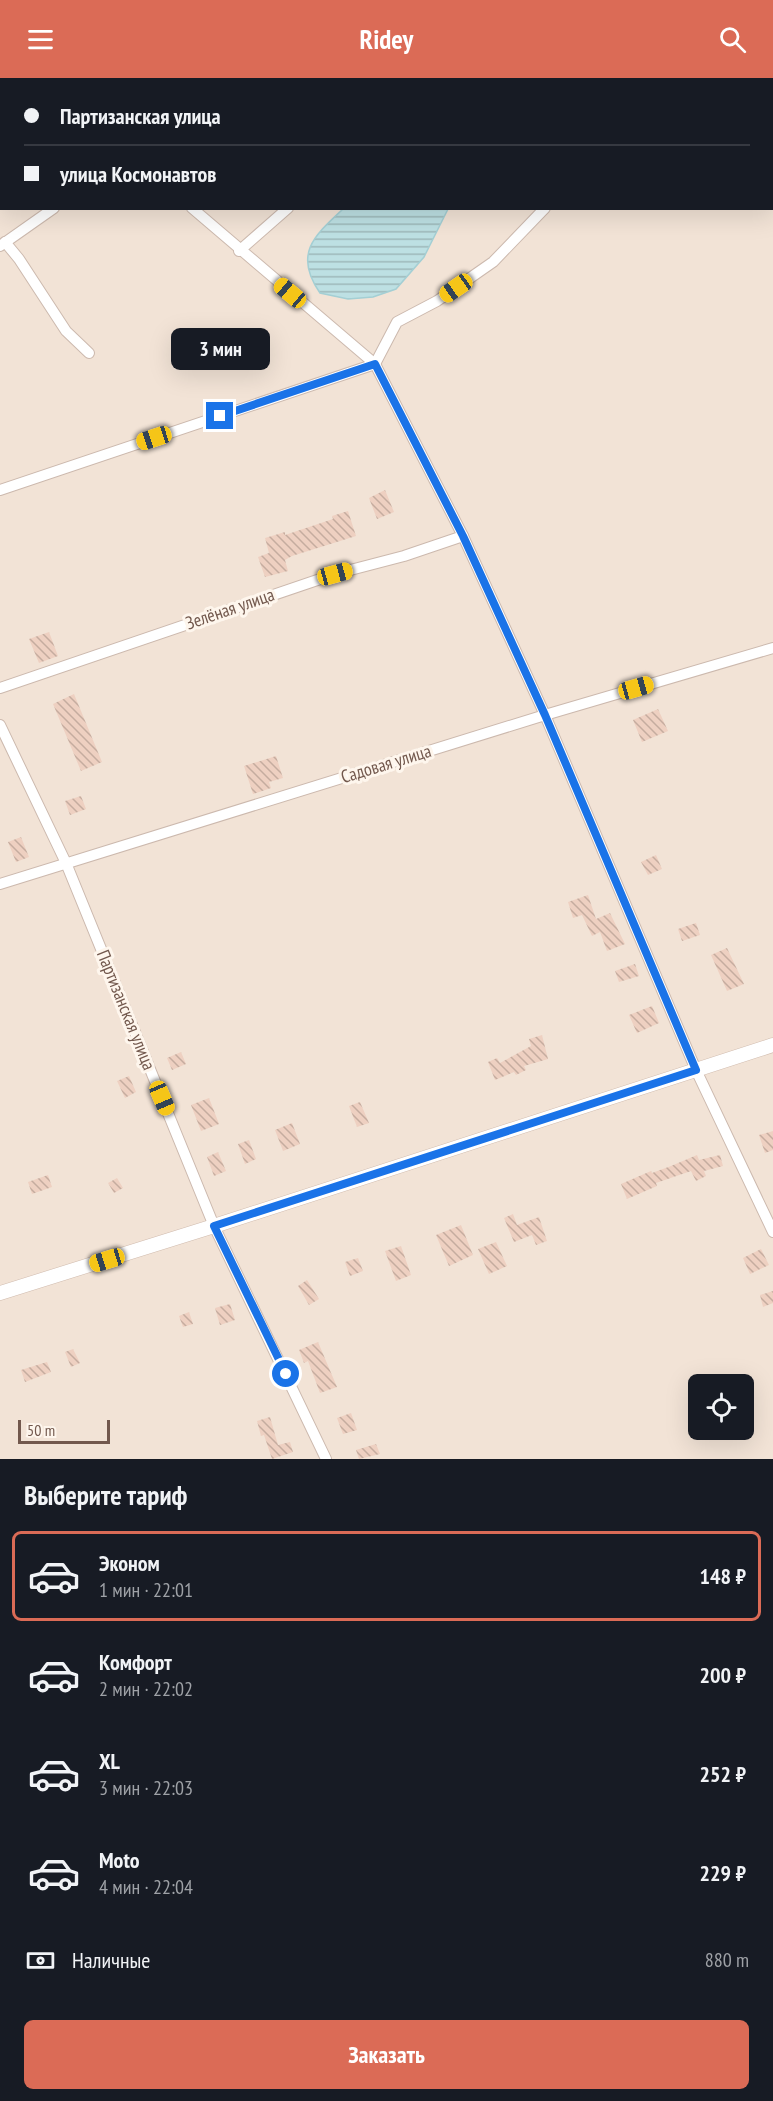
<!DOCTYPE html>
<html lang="ru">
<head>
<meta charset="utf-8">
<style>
	:root { --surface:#171b24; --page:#20242c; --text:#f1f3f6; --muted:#9ea1a6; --line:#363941; --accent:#db6b56 }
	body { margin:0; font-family:"PT Sans Narrow",sans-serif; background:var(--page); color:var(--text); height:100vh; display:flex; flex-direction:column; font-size:22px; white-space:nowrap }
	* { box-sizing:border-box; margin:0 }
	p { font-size:20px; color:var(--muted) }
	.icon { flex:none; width:33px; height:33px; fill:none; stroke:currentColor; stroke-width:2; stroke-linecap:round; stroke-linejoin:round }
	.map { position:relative; height:1381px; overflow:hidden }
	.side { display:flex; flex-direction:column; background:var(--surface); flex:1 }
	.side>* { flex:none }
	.banner { position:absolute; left:0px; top:0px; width:774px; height:132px; box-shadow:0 6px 24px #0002; display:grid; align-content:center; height:132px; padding:0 24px; background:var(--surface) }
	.controls { position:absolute; left:688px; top:1296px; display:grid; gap:12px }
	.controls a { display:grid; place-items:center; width:66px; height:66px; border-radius:9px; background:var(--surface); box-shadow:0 6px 24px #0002; font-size:30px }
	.scale { position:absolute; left:18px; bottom:15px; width:92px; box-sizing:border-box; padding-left:6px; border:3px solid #72584d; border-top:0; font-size:16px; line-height:21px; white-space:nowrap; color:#72584d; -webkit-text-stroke:4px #fef6ed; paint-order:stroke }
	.end { position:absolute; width:27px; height:27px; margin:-14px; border:8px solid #1a73e8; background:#fff; box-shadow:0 0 0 3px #fff }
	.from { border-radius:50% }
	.bubble { position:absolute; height:42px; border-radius:9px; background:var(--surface); box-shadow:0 6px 24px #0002; font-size:20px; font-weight:800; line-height:42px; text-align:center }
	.car { position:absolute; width:18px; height:36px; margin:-18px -9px; border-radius:8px; box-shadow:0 0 4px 2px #0007; background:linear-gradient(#f5c518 24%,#345 0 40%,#f5c518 0 76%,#345 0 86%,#f5c518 0) }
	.banner b { display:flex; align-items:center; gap:21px; height:57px; font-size:22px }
	.banner b+b { border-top:2px solid var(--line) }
	.banner i { width:15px; height:15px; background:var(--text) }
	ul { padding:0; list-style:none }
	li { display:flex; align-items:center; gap:18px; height:90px; margin:0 12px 9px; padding:0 12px; border:3px solid transparent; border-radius:9px }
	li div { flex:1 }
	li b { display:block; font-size:22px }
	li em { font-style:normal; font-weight:800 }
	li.on { border-color:var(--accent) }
	li>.icon { width:54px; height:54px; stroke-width:1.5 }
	h2 { padding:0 24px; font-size:27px; line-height:72px }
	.pay { display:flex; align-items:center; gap:15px; height:66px; padding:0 24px; font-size:22px }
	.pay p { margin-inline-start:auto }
	.cta { display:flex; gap:12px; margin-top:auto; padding:12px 24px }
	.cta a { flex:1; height:69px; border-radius:9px; background:var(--accent); color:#fff; font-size:24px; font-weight:800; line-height:69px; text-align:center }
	header { display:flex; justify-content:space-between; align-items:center; height:78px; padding:0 24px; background:var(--accent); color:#fff; font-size:27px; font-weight:800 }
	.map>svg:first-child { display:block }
	.residential { fill:#f2e3d6; fill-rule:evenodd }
	.water { fill:url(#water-rules); stroke:#a4cfd4; stroke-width:1.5 }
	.building { fill:url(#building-back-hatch) }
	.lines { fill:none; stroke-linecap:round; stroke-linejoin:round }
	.street-casing { stroke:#ccb9ae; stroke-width:12 }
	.secondary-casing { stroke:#d0bbae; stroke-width:15 }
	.street { stroke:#fff; stroke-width:10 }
	.secondary { stroke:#fff; stroke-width:14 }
	.route { stroke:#1a73e8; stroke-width:8 }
	.labels { text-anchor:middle; stroke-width:6; stroke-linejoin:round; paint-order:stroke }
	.street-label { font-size:18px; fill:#72584d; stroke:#fef6ed }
</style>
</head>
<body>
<header><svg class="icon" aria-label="menu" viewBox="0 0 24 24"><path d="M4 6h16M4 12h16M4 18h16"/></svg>Ridey<svg class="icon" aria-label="search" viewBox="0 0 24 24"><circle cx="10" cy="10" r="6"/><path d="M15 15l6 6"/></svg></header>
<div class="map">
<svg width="773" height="1381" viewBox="0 0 773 1381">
	<defs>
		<pattern id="water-rules" width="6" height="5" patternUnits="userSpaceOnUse" patternTransform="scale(1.5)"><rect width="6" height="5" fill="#bde0e3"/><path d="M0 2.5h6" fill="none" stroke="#9eb8ba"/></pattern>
		<pattern id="building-back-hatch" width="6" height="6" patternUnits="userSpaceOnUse" patternTransform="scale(1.5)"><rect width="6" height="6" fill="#eed0c1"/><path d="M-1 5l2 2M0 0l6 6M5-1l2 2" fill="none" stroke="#c5ac9f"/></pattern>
	</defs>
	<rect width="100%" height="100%" fill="#fbf2e7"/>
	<path class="residential" d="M0 0H773V1381H0ZM2 2H772V130H2ZM699 1306H744V1352H699Z"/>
	<path class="water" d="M343 131V130L448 131 424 179 396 211 373 219 348 221 320 215C293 176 314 158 343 131Z"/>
	<g class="building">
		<polygon points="385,412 394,434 377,441 369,420"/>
		<polygon points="348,433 356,458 292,478 285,482 288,493 265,499 258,479 269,475 265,460 285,454 285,457 333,441 332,438"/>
		<polygon points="49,554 58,578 39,585 29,561"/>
		<polygon points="74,616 102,684 81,693 53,626"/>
		<polygon points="658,631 668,653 642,664 633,642"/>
		<polygon points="276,678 283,700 269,704 271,710 253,716 244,688"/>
		<polygon points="81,718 86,731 70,737 65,723"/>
		<polygon points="21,759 29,779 16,784 8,764"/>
		<polygon points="656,777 662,791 648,797 641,784"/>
		<polygon points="588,817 596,841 610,835 625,866 607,873 600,854 592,858 582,837 573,840 568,824"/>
		<polygon points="696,845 700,857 682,863 678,851"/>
		<polygon points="727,870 744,906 727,913 711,877"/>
		<polygon points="635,886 639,898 619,904 615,893"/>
		<polygon points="652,928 659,945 637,955 629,937"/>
		<polygon points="542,957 548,981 524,988 526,992 516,997 514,994 495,1002 488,984 497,980 500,985 531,968 529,961"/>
		<polygon points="181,974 186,986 172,992 167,980"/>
		<polygon points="129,998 136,1014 125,1020 117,1003"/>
		<polygon points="209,1020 219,1046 201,1053 191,1027"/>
		<polygon points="360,1024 369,1045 357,1049 349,1028"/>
		<polygon points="292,1045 300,1066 283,1073 275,1052"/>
		<polygon points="773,1053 773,1072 765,1075 759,1057"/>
		<polygon points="249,1062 256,1081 245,1086 238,1066"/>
		<polygon points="218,1074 226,1093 214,1098 207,1079"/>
		<polygon points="697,1077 699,1082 720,1077 723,1088 704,1093 706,1098 696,1103 691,1093 656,1105 657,1108 627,1121 621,1106 651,1093 652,1095 671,1088"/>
		<polygon points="48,1097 52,1109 32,1116 28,1104"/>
		<polygon points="117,1100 123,1110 114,1115 108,1105"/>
		<polygon points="513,1136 517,1147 539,1139 547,1163 536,1167 532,1157 514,1164 504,1140"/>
		<polygon points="461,1147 473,1177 449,1188 436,1157"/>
		<polygon points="496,1164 507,1188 489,1196 478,1171"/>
		<polygon points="401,1168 411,1197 396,1203 385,1173"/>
		<polygon points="761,1171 769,1187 750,1196 743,1180"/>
		<polygon points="358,1180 363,1193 350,1198 345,1184"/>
		<polygon points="307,1202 319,1221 309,1227 298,1208"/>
		<polygon points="773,1213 773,1225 763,1229 760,1217"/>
		<polygon points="230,1226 235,1242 220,1247 215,1230"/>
		<polygon points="189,1234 193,1246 183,1249 179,1238"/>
		<polygon points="318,1264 337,1309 320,1315 308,1283 304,1285 299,1272"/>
		<polygon points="73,1271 80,1285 71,1289 65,1274"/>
		<polygon points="47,1284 51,1294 25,1304 21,1292"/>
		<polygon points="351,1335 357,1352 343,1356 337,1340"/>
		<polygon points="270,1339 278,1367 290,1364 293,1374 272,1381 264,1357 261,1358 257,1343"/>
		<polygon points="376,1366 380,1376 359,1381 356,1372"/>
	</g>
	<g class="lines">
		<defs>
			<g id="street">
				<polyline points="40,0 42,2"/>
				<polyline points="424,2 425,0"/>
				<polyline points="597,2 598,0"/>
				<polyline points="192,130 375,286 463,458 545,637 696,992 773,1154"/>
				<polyline points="5,164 19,181 66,253 89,275"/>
				<polyline points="0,168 54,130"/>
				<polyline points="239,173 288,130"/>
				<polyline points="0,412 375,286 397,244 437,223 493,184 545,130"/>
				<polyline points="0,610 335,496 404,478 463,458"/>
				<polyline points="0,647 66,785 214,1148 326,1381"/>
				<polyline points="0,806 545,637 773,570"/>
			</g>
			<polyline id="secondary" points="0,1215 214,1148 773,967"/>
		</defs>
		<use href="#street" class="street-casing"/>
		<use href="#secondary" class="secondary-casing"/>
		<use href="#street" class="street"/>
		<use href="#secondary" class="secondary"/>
	</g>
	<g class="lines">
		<polyline class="route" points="220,338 375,286 463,458 545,637 696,992 214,1148 286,1296"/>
	</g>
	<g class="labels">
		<g class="street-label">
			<text transform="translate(230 531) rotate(-19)" y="6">Зелёная улица</text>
			<text transform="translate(386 686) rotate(-17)" y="6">Садовая улица</text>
			<text transform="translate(126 932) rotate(68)" y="6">Партизанская улица</text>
		</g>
	</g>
</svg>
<div class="controls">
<a><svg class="icon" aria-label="locate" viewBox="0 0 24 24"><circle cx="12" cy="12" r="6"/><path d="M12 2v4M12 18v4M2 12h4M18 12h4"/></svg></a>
</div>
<div class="scale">50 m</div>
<i class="end from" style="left:286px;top:1296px"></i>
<i class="end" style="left:220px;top:338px"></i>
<div class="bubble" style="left:171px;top:250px;width:99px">3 мин</div>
<i class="car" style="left:456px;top:210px;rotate:235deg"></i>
<i class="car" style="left:290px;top:215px;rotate:310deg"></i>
<i class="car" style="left:154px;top:360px;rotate:252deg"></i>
<i class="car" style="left:335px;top:496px;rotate:75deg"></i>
<i class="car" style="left:636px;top:610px;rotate:74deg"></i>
<i class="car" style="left:162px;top:1020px;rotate:157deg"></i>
<i class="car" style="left:107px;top:1182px;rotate:253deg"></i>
<div class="banner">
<b><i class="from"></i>Партизанская улица</b>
<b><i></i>улица Космонавтов</b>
</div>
</div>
<section class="side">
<h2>Выберите тариф</h2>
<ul>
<li class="on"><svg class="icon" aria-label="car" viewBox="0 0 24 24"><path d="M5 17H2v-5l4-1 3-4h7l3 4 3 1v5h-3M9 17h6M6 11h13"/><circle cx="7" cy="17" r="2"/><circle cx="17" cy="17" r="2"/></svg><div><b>Эконом</b><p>1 мин · 22:01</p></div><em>148 ₽</em></li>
<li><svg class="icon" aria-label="car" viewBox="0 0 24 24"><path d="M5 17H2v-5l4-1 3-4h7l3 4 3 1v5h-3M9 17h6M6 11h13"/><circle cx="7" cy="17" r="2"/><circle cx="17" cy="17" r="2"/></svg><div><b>Комфорт</b><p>2 мин · 22:02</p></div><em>200 ₽</em></li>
<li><svg class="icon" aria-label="car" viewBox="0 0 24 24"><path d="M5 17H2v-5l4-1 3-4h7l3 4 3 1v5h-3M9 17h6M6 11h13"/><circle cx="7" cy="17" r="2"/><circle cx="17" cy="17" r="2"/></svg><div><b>XL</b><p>3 мин · 22:03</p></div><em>252 ₽</em></li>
<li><svg class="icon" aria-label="car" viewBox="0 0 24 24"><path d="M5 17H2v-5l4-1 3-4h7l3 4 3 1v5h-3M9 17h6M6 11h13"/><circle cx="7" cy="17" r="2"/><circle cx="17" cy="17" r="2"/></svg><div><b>Moto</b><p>4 мин · 22:04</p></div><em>229 ₽</em></li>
</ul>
<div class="pay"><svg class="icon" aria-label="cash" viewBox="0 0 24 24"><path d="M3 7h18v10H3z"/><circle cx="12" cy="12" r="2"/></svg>Наличные<p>880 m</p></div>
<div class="cta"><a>Заказать</a></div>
</section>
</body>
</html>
